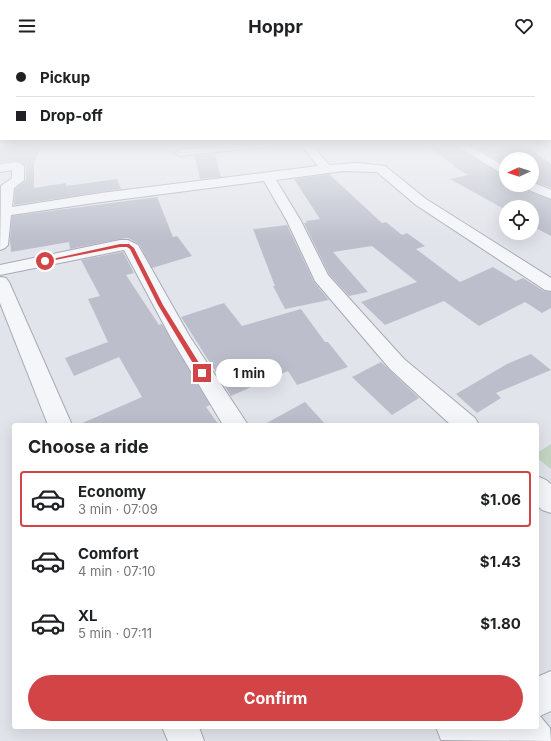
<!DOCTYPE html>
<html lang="en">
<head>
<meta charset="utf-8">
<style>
	:root { --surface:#fff; --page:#f6f6f6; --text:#202124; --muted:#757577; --line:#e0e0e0; --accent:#d34446 }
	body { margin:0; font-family:Inter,sans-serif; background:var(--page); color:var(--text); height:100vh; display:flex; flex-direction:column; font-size:15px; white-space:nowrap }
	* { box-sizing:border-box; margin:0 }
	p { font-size:13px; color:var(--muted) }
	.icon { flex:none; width:22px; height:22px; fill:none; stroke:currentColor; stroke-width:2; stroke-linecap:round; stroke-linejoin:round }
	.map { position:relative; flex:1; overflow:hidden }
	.drawer { position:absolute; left:12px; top:371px; width:527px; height:306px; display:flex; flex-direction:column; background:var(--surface); border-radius:4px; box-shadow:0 4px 16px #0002 }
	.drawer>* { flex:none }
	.hud { position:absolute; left:0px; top:0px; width:551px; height:88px; box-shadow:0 4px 16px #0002; display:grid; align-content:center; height:88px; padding:0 16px; background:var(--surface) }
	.needle { width:26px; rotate:267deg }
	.controls { position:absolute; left:499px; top:100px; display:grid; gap:8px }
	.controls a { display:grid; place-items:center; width:40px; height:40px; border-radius:50%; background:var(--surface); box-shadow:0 4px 16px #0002; font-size:20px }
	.end { position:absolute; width:18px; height:18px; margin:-9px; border:5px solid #d34446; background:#fff; box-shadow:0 0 0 2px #fff }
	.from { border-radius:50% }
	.bubble { position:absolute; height:28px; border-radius:14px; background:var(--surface); box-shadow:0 4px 16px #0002; font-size:13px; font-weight:700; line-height:28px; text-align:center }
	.hud b { display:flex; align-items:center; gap:14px; height:38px; font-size:15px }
	.hud b+b { border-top:1px solid var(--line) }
	.hud i { width:10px; height:10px; background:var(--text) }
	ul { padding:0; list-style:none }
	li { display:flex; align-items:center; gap:12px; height:56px; margin:0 8px 6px; padding:0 8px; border:2px solid transparent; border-radius:4px }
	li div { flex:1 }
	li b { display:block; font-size:15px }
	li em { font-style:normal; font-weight:700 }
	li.selected { border-color:var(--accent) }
	li>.icon { width:36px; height:36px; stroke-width:1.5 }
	h2 { padding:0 16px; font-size:18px; line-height:48px }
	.action { display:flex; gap:8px; margin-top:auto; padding:8px 16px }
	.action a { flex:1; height:46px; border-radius:24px; background:var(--accent); color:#fff; font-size:16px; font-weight:700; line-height:46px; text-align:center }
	header { display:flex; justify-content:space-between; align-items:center; height:52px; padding:0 16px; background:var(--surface); font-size:18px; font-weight:700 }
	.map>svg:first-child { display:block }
	.green { fill:#c5d5c3 }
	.building { fill:#bcbfcb }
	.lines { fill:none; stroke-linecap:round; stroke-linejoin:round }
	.minor-casing { stroke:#a7aab5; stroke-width:2 }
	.minor { fill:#f5f6f9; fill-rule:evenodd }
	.route { fill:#d34446 }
</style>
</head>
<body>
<header><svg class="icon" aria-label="menu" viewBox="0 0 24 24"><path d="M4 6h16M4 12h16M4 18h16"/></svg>Hoppr<svg class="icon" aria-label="heart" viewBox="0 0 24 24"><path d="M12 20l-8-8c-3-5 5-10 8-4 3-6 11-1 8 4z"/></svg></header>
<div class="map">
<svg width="551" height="689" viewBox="0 0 551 689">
	<rect width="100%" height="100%" fill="#e2e4eb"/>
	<polygon class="green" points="551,392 551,417 537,406 537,401"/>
	<g class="building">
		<polygon points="0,92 42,92 34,111 34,136 66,131 66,134 117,127 121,137 14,153 15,137 26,128 26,114 18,109 0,110"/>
		<polygon points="424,92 452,92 506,125 506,133 522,133 523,137 551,148 551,184 532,174 532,155 506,155 506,158 450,127 468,123 453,114 455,114"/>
		<polygon points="471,92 524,92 551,112 551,136 532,129 532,107 506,107 506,113"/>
		<polygon points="215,102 221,125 200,127 195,104"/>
		<polygon points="329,122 382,171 386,170 402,183 407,181 425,194 416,197 460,230 493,215 516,229 523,226 544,239 551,240 551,256 542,261 525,250 479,274 444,249 385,273 361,250 417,230 372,194 333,200 368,240 349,244 329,222 304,171 307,171 306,169 320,167 294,127"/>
		<polygon points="157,145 173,185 177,184 192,204 152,216 139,192 128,186 120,187 70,197 69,190 11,200 10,188 12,164"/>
		<polygon points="287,173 314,230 329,248 285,257 273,234 275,234 253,177"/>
		<polygon points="123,200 134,221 126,223 159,273 162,272 210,353 206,355 219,373 78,373 142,345 119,305 74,324 65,306 108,290 88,247 100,244 81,208"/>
		<polygon points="224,251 242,274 301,257 325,290 328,290 348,315 297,333 288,319 231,344 181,265"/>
		<polygon points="531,302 551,318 496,341 501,346 477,361 456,342 507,312"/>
		<polygon points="381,310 419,346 392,363 352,325"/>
		<polygon points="305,350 326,373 263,373"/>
	</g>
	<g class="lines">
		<defs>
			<g id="minor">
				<polygon points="229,92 269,92 264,95 180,104 174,101 180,98"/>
				<polygon points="300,92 311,92 329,113 358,111 385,114 426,147 551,226 551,239 545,238 416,153 377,120 343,119 276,128 301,169 328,223 404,307 475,366 479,373 451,373 390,317 315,229 287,169 264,129 101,150 11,163 8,193 5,196 0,198 1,134 12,126 12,118 0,120 0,112 18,110 24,114 24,128 14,136 12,155 101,141 318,114"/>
				<polygon points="453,92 467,92 506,115 506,124"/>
				<polygon points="532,130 551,138 551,147 524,136 523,133 532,133"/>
				<polygon points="120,188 128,188 138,193 190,285 248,373 223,373 171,286 124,198 0,223 0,213"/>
				<polygon points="0,225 6,226 9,230 72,373 48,373 0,251"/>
				<polygon points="537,424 546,428 551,432 551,461 542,458 537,453"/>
				<polygon points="551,619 551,659 540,664 550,676 551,689 441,688 436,675 476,675 478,677 479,675 537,675 537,625"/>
				<polygon points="162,675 199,675 204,689 168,689"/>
			</g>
		</defs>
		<use href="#minor" class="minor-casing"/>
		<use href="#minor" class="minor"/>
	</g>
	<linearGradient id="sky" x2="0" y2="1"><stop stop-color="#89b1dd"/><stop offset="0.49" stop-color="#f2f3f6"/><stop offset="1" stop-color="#f2f3f6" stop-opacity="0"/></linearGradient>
	<rect width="551" height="189" fill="url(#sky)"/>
	<polygon class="route" points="120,192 129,192 134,196 163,253 204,319 204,323 200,323 158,253 130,197 127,195 120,195 45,210 43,209"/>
</svg>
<div class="controls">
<a><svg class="needle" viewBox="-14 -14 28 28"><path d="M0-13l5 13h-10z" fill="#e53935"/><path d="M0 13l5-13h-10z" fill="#757577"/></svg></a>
<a><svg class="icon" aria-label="locate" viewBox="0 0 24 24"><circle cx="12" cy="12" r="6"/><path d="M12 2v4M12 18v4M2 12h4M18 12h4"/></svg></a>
</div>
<i class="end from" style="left:45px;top:209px"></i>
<i class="end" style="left:202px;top:321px"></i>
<div class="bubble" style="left:216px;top:307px;width:66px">1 min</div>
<div class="hud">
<b><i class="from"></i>Pickup</b>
<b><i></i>Drop-off</b>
</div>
<section class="drawer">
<h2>Choose a ride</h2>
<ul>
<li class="selected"><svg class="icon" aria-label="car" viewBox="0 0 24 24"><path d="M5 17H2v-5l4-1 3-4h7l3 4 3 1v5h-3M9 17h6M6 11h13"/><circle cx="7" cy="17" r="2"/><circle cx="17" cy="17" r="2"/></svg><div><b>Economy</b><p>3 min · 07:09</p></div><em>$1.06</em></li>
<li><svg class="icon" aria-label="car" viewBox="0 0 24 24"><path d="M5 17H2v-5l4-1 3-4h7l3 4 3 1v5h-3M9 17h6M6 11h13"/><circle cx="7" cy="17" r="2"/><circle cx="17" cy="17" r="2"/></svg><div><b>Comfort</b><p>4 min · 07:10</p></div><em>$1.43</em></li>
<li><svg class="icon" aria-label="car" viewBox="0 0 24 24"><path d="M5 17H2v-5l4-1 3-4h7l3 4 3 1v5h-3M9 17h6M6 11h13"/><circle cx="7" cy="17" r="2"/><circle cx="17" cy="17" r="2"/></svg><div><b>XL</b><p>5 min · 07:11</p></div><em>$1.80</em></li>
</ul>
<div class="action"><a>Confirm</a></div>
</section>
</div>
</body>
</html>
